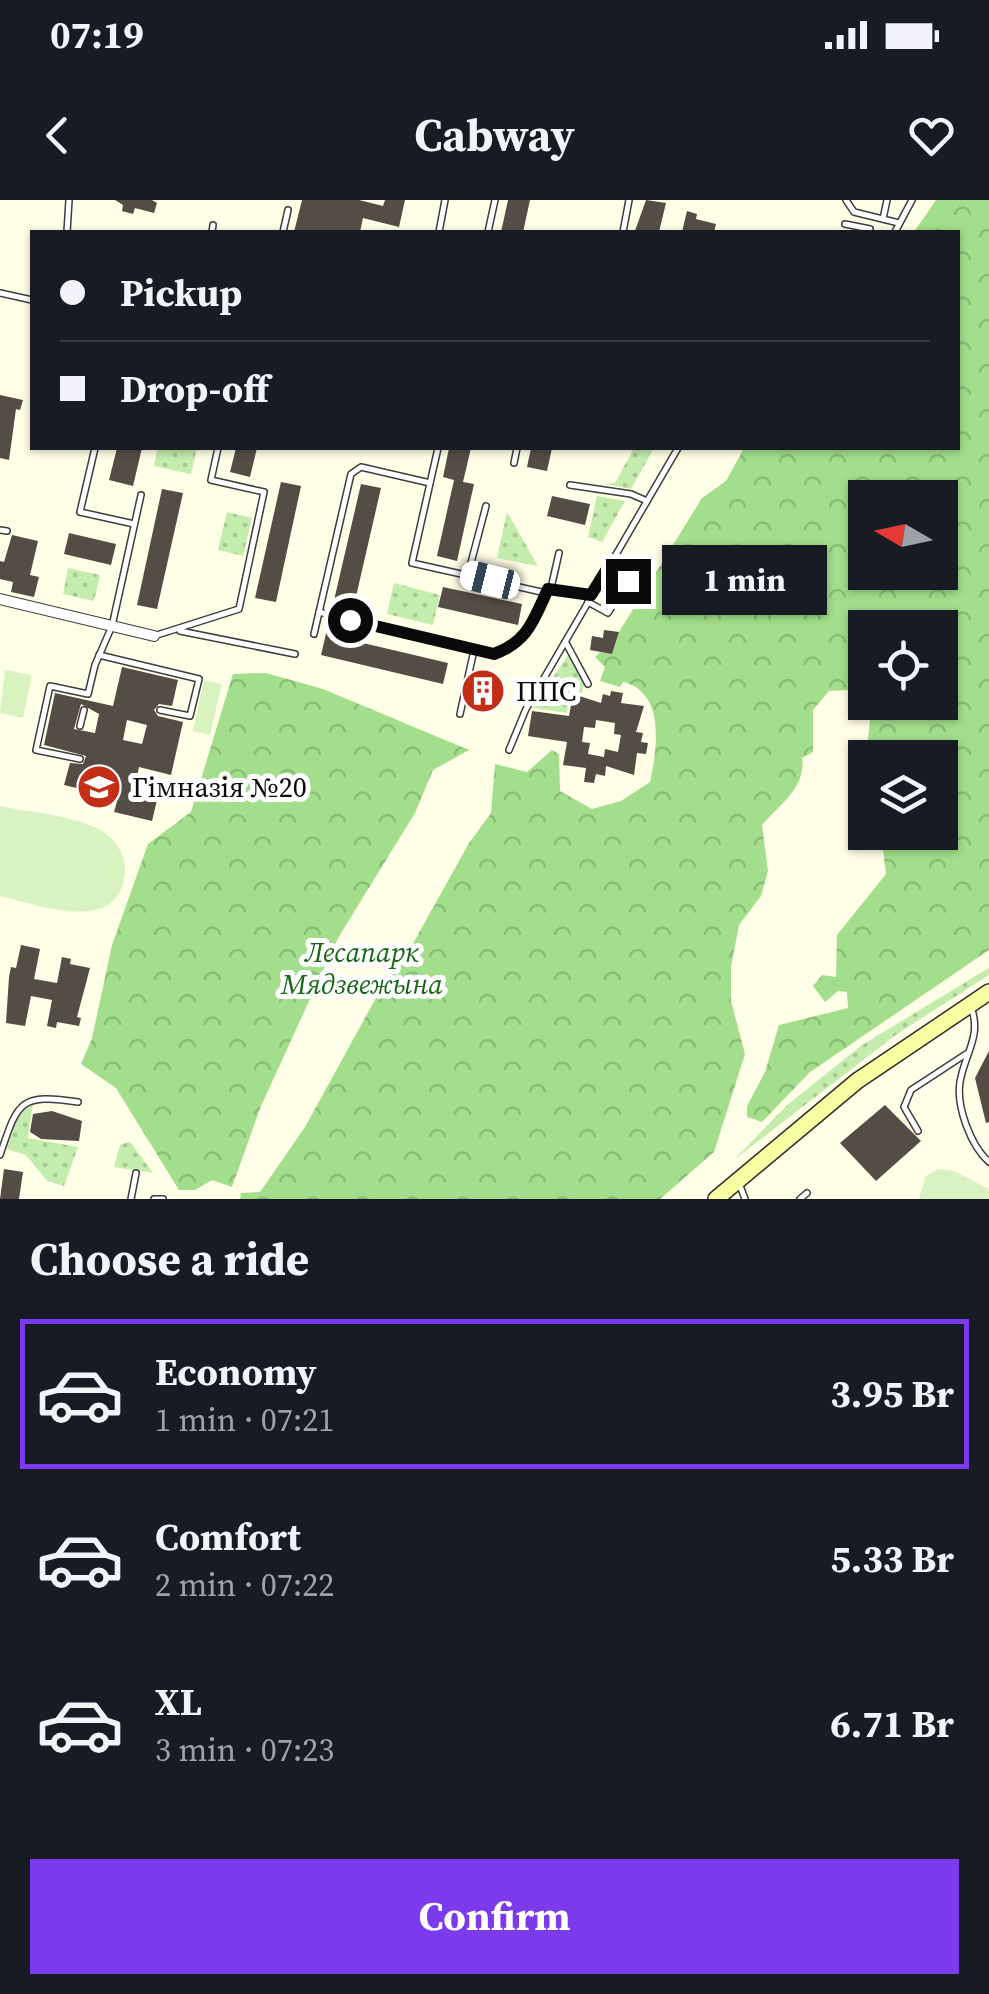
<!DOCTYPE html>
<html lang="en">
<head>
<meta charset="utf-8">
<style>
	:root { --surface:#171b24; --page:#242831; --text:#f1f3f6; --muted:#9ea1a6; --line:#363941; --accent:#7c3aed }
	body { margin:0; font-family:"Source Serif 4",serif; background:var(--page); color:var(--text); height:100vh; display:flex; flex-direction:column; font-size:38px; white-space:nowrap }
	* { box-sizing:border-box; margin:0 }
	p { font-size:32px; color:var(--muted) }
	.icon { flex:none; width:55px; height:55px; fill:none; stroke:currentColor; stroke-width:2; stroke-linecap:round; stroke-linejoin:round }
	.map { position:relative; height:999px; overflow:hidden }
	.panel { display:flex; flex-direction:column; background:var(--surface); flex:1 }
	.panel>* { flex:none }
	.hud { position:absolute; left:30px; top:30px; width:930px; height:220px; border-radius:0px; box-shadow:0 2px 8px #0004; display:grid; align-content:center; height:220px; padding:0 30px; background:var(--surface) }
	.needle { width:65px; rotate:279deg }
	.fabs { position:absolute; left:848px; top:280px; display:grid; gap:20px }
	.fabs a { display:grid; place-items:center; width:110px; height:110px; border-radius:0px; background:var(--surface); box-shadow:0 2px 8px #0004; font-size:50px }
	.end { position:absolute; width:45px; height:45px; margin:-22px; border:12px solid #0a0a0a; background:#fff; box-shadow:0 0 0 5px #fff }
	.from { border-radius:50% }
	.bubble { position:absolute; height:70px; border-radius:0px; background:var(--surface); box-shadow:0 2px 8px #0004; font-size:32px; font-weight:700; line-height:70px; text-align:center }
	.car { position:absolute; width:30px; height:60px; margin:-30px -15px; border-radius:12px; box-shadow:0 0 8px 2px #0007; background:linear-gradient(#fff 24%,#345 0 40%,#fff 0 76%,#345 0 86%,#fff 0) }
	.hud b { display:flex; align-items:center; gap:35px; height:95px; font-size:38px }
	.hud b+b { border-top:2px solid var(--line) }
	.hud i { width:25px; height:25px; background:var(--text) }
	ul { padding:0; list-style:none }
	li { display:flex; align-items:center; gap:30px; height:150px; margin:0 20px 15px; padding:0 10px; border:5px solid transparent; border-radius:0px }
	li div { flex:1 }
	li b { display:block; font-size:38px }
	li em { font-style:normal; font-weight:700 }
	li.active { border-color:var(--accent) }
	li>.icon { width:90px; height:90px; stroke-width:1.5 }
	h2 { padding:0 30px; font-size:45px; line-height:120px }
	.action { display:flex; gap:20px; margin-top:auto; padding:20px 30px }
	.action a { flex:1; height:115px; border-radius:0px; background:var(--accent); color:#fff; font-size:40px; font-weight:700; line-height:115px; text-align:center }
	.status { display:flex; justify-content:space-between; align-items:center; height:70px; padding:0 50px; background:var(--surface); direction:ltr }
	.status svg { height:28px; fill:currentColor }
	header { display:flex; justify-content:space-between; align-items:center; height:130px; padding:0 30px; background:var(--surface); font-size:45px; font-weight:700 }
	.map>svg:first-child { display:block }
	.green { fill:url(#green-dots) }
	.forest { fill:url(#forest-crowns); fill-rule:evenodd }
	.pitch { fill:#d8f3c0 }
	.building { fill:#534d45; fill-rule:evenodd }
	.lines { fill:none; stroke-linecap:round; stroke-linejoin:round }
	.service-casing { stroke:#3d3d3d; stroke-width:8 }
	.minor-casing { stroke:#3d3d3d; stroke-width:12 }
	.secondary-casing { stroke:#2c2c2c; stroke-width:18 }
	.service { stroke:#fff; stroke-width:5 }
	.minor { stroke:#fff; stroke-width:10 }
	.secondary { stroke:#f8ffa2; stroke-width:15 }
	.route { stroke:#0a0a0a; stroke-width:12 }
	.labels { text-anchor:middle; stroke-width:10; stroke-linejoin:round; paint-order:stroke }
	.poi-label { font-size:28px; fill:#0a0a0a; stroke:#fff; text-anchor:start }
	.park-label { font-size:28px; font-style:italic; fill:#186616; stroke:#fff }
</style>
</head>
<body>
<div class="status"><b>07:19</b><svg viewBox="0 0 49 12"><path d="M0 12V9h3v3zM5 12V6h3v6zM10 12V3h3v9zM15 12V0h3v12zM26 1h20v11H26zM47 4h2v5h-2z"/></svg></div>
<header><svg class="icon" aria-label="back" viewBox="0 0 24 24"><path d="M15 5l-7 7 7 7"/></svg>Cabway<svg class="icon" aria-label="heart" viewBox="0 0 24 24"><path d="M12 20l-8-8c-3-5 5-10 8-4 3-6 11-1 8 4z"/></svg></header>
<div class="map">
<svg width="989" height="999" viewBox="0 0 989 999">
	<defs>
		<pattern id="green-dots" width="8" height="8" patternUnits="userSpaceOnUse" patternTransform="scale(2.5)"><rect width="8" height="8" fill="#c3ecad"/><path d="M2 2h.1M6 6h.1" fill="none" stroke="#a6c994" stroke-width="1.8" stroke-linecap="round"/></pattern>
		<pattern id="forest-crowns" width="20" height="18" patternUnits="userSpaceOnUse" patternTransform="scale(2.5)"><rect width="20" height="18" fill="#a2de8b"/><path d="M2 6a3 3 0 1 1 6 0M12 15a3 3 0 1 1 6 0" fill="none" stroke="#8abd77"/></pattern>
	</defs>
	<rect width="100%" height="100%" fill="#ffffe7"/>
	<g class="green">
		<polygon points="158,248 197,248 191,274 154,266"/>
		<polygon points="634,248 654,248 631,289 605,284 615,283"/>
		<polygon points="597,296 625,301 602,342 588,337"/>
		<polygon points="227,312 252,318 243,356 218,350"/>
		<polygon points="507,312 538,366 497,358"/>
		<polygon points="68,368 100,375 94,401 63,394"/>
		<polygon points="394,383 440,395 433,425 387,414"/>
		<polygon points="568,455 584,484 582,493 570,491 567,513 533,508"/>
		<polygon points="989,768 989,775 897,834 735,959 786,906 862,845"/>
		<polygon points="33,904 28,938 78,947 64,986 47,981 26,955 7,949 19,914"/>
		<polygon points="128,942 131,943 153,973 114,967 120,945"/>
	</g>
	<g class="forest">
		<path d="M936 0H989V750L810 872 762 922 747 917V906L765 872 779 825 848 808 847 792 838 791 825 802 813 786 822 775 836 777 837 735 886 674 881 633 940 632V558L866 557 872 503 940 502V428H865V495L848 490 829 491 813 510V552L802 558C806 588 780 604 762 625L768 671 761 696 739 725 731 767V801L745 854 714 952 660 999H240L241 993 260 992 305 927 377 796 405 758 469 643 491 613 495 564 527 572 552 550 559 554 560 591 592 609 621 601 650 582C657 550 666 492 623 482L620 487 600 481 605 467 595 457 600 452 612 454 619 432 702 298 726 281 744 248H958V32H914ZM865 298H940V372H865Z"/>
		<polygon points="266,473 323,489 469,550 433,570 415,613 338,738 261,906 232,987 212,980 195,990 179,990 116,888 81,864 92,838 112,745 148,644 191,612 233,474"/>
	</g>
	<g class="pitch">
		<polygon points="5,470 32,475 23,518 0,513"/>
		<polygon points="204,480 222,484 210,535 193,531"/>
		<path d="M0 606C31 613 79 615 105 633 118 642 126 658 125 673 119 737 37 704 0 696Z"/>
		<polygon points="938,969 954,971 989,989 989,999 919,999 925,977"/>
	</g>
	<g class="building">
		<polygon points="115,0 152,0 157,3 154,13 135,8 133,14 122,11 123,5"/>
		<polygon points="302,0 359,0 383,6 385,0 405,0 399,27 363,18 360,32 294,32"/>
		<polygon points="508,0 530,0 523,32 501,32"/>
		<polygon points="646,0 666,3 659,32 635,31"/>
		<polygon points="687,11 697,14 696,19 716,24 714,32 682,32"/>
		<polygon points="0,195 23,200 20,210 16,209 9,260 0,258"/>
		<polygon points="117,248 142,248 133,286 109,280"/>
		<polygon points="236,248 257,248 250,277 230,272"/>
		<polygon points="449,248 471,248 463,282 474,284 457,361 437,356 454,280 443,277"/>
		<polygon points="531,248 552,248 547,271 527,267"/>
		<polygon points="281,282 301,286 276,402 255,398"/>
		<polygon points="361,284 381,288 352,414 345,420 349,426 346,439 448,463 443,484 321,455 329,421 336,416 332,409"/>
		<polygon points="162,289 183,293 157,409 137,405"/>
		<polygon points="552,296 590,304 585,325 547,316"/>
		<polygon points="69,333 116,344 111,365 64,354"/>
		<polygon points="12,335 38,341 30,375 39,377 34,397 11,392 13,382 0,379 0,361 4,362"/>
		<polygon points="443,387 522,404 518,425 438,407"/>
		<polygon points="604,430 619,432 612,454 590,450 592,436 603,438"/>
		<path d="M122 467 178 480 172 506 159 504 154 510 158 516 183 522 171 575 139 567 134 591 158 596 152 621 114 612 118 598 64 585 70 563 83 564 86 556 44 545 55 493 113 506ZM81 504 99 514 95 533 74 529ZM127 520 147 525 142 544 123 540Z"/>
		<path d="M611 491 623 493 621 503 644 506 636 532 643 533 641 542 648 543 646 554 637 553 634 575 606 566 605 576 596 574 594 583 584 582 586 568 563 565 567 542 528 536 532 511 569 516 573 494 601 503 603 494 610 496ZM596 520 615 523 614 534 621 535 618 552 605 549 604 557 588 554 590 543 582 542 584 527 595 528Z"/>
		<polygon points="21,745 40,749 34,779 57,783 62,757 71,759 70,764 90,768 77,817 81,818 79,826 57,822 56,828 47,826 52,800 31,796 25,826 6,823 9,777 11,767 16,768"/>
		<polygon points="989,851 989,922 986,923 975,878"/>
		<polygon points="885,905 921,941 876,981 840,943"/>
		<polygon points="52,911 82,921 79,941 41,939 30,932 33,914"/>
		<polygon points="4,969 23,972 19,999 0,999"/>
	</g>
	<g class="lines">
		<defs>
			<g id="service">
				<polyline points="846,0 854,12 899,23"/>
				<polyline points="883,19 887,0"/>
				<polyline points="845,24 870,29"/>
				<polyline points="67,32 69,0"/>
				<polyline points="212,32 213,25"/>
				<polyline points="283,32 288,10"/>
				<polyline points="439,32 445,0"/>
				<polyline points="488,32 495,0"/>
				<polyline points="623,32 629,0"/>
				<polyline points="895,32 912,0"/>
				<polyline points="0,93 32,100"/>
				<polyline points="95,248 80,312 134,324"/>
				<polyline points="438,248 412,363 546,393 551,388 591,395"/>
				<polyline points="514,263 517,248"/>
				<polyline points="570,285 631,294 647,301"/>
				<polyline points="0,330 7,331"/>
				<polyline points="468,374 486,306"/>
				<polyline points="551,388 559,353"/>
				<polyline points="588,402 608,413 628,381 607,369"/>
				<polyline points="319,412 330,415"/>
				<path d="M351 420 494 454C524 443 537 423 545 394"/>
				<polyline points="180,431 295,454"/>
				<polyline points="314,434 351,274 361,267 430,283"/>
				<polyline points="157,435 239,409 264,292 211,280 218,248"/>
				<polyline points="566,443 588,484"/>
				<polyline points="99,455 199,479 190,516 160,510"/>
				<polyline points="460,514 474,450"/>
				<polyline points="80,526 84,510"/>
				<polyline points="509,550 526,509 678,248"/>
				<polyline points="80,559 36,550 50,486 88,494 95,465 112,426 141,295"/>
				<path d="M971 807C982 836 965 853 960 882 956 907 971 946 989 962"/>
				<polyline points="918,931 904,907 911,890 966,854"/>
				<path d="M0 955C18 902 19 893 78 902"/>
				<polyline points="739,983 745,999"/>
				<polyline points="131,999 136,973"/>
				<polyline points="154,999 163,999"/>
				<polyline points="800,999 807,993"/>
			</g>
			<polyline id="minor" points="0,399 154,436"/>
			<polyline id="secondary" points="716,999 857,881 989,792"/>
		</defs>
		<use href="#service" class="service-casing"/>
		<use href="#minor" class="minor-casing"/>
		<use href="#secondary" class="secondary-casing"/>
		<use href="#service" class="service"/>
		<use href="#minor" class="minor"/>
		<use href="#secondary" class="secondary"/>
	</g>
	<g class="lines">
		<path class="route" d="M350 420 494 454C528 442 534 419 548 389L591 395 607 369 628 381"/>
	</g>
	<defs>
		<symbol id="building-disc" viewBox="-11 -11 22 22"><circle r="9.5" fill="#c42e17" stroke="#fff"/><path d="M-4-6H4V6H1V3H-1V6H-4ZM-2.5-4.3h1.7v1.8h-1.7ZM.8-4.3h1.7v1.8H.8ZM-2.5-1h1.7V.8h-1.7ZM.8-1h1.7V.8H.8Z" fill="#fff"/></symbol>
		<symbol id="school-disc" viewBox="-11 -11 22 22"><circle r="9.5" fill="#c42e17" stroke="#fff"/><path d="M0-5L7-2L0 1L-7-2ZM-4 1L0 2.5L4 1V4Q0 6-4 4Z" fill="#fff"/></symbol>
	</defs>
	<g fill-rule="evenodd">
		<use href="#building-disc" x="458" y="466" width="50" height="50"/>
		<use href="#school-disc" x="74" y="562" width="50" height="50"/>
	</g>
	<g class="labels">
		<g class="poi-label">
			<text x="516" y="501">ППС</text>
			<text x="132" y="597">Гімназія №20</text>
		</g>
		<g class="park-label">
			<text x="362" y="762">Лесапарк<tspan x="362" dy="32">Мядзвежына</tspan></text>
		</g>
	</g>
</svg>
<div class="fabs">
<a><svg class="needle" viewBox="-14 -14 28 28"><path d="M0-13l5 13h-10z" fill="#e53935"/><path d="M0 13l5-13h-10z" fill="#9ea1a6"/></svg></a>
<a><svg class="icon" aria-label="locate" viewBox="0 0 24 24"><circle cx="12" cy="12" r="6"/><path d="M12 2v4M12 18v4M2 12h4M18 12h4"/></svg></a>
<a><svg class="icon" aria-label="layers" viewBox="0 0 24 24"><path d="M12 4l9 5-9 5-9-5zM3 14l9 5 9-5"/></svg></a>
</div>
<i class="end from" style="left:350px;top:420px"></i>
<i class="end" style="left:628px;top:381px"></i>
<div class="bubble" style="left:662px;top:345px;width:165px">1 min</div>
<i class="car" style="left:490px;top:380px;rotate:284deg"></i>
<div class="hud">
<b><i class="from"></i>Pickup</b>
<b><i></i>Drop-off</b>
</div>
</div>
<section class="panel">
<h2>Choose a ride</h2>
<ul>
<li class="active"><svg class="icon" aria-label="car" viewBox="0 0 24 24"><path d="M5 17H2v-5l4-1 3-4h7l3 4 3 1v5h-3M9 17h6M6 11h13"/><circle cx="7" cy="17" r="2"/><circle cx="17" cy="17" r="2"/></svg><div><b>Economy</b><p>1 min · 07:21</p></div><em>3.95 Br</em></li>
<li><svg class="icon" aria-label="car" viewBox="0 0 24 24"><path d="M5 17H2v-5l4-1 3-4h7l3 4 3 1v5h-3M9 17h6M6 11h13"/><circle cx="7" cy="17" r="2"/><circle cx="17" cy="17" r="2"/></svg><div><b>Comfort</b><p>2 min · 07:22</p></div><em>5.33 Br</em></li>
<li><svg class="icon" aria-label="car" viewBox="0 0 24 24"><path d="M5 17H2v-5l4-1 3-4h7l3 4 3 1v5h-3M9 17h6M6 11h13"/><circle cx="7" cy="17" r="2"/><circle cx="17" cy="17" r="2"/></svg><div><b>XL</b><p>3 min · 07:23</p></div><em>6.71 Br</em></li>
</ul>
<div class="action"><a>Confirm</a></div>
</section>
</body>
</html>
